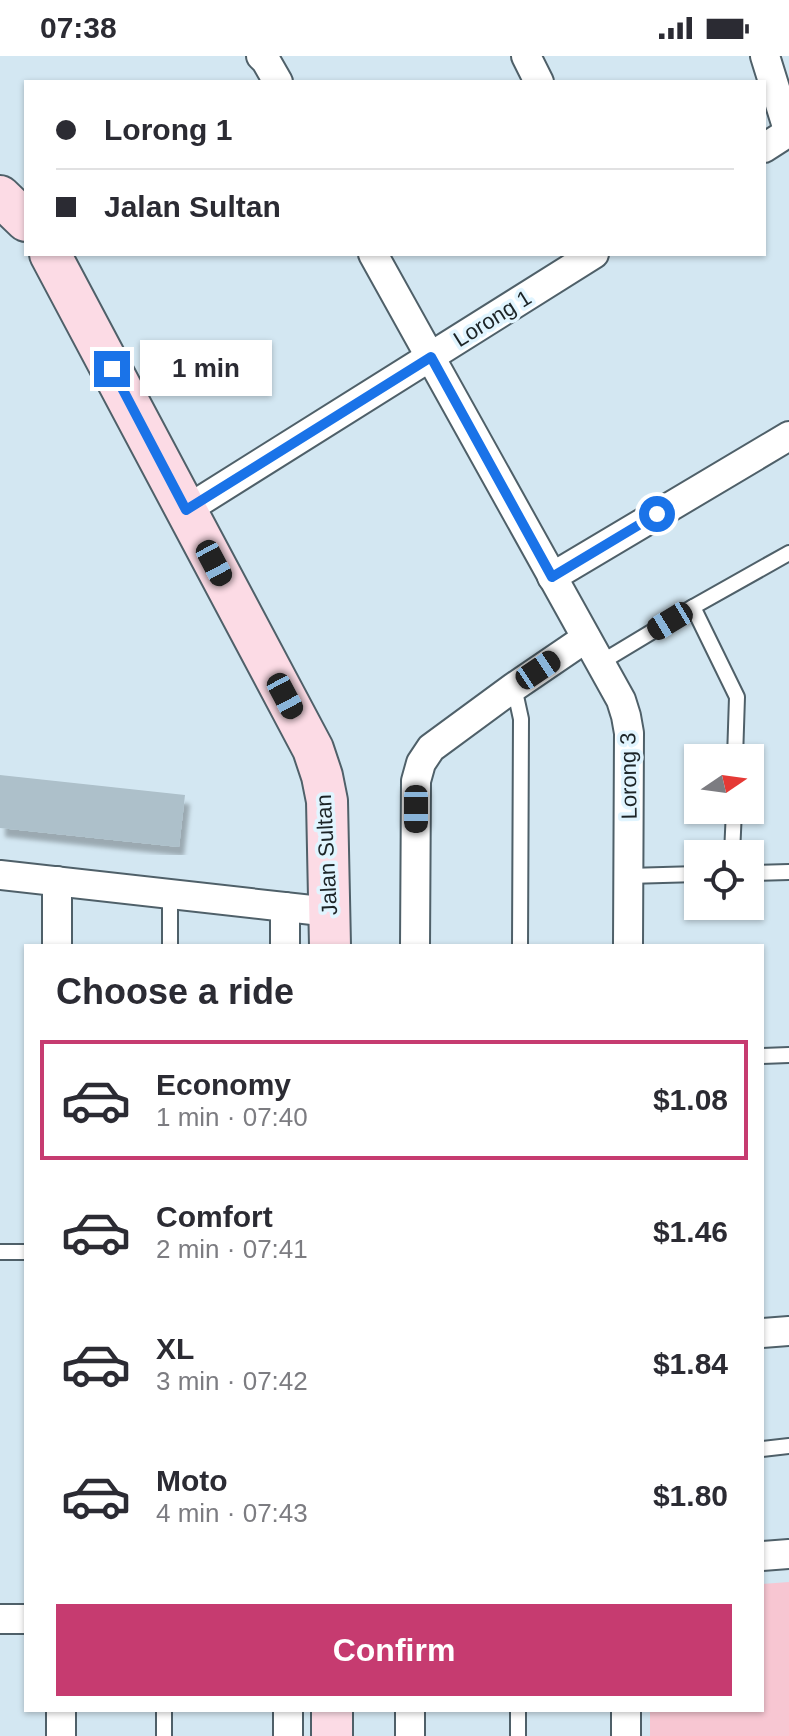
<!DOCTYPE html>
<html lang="en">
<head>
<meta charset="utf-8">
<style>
	:root { --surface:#fff; --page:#f2f2f3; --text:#2b2b33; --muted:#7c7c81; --line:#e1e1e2; --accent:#c63b70 }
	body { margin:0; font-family:Helvetica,sans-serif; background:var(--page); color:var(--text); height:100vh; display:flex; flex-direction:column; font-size:30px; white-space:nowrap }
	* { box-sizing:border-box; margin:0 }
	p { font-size:26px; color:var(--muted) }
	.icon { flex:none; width:44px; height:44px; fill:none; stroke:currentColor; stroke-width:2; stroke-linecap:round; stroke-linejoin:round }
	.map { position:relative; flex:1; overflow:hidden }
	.panel { position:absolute; left:24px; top:888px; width:740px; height:768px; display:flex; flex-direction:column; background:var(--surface); border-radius:0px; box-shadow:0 2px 6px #0004 }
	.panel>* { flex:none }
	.top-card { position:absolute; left:24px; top:24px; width:742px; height:176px; border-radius:0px; box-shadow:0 2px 6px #0004; display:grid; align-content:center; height:176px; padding:0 32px; background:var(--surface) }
	.needle { width:52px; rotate:77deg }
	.tools { position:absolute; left:684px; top:688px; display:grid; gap:16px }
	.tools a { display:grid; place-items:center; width:80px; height:80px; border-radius:0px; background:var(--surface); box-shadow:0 2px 6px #0004; font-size:40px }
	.end { position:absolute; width:36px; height:36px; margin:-18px; border:10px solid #1a73e8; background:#fff; box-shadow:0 0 0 4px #fff }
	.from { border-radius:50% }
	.bubble { position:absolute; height:56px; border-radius:0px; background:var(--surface); box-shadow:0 2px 6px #0004; font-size:26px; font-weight:600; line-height:56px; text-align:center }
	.car { position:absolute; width:24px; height:48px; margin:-24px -12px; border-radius:10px; box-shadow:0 0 6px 2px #0007; background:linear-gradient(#222 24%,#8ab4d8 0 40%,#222 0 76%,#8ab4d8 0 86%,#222 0) }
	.top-card b { display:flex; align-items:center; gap:28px; height:76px; font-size:30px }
	.top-card b+b { border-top:2px solid var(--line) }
	.top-card i { width:20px; height:20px; background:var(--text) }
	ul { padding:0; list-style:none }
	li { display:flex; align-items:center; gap:24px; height:120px; margin:0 16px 12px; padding:0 16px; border:4px solid transparent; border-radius:0px }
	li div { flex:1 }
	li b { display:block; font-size:30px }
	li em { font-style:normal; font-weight:600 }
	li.on { border-color:var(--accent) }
	li>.icon { width:72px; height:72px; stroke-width:1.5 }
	h2 { padding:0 32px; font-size:36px; line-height:96px }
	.button { display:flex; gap:16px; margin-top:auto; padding:16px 32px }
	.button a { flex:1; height:92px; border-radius:0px; background:var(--accent); color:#fff; font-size:32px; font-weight:600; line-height:92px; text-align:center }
	.status { display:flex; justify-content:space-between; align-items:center; height:56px; padding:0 40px; background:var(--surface); direction:ltr }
	.status svg { height:22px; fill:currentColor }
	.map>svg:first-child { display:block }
	.green { fill:#f7c6d2 }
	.building { fill:#adc0ca; filter:url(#shadow) }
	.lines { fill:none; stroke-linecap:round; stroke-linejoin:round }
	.lane-casing { stroke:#4f6069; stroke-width:18 }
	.street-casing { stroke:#4f6069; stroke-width:32 }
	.secondary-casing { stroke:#4f6069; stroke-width:44 }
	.lane { stroke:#fff; stroke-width:14 }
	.street { stroke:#fff; stroke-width:28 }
	.secondary { stroke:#fcdbe5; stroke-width:40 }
	.route { stroke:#1a73e8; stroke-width:10 }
	.labels { text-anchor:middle; stroke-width:7; stroke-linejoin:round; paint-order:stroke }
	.street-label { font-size:22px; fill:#1c2427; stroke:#e1f5ff }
</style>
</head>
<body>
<div class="status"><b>07:38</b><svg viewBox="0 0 49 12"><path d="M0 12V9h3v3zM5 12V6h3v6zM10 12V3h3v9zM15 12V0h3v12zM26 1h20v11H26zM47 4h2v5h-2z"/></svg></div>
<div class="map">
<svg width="789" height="1680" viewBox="0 0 789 1680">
	<defs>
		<filter id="shadow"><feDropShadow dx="5" dy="9" stdDeviation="2" flood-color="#0004"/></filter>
	</defs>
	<rect width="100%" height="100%" fill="#d3e7f2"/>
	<polygon class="green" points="789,1526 789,1680 650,1680 650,1654 762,1654 762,1528"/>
	<polygon class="building" points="0,719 185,739 179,791 0,772"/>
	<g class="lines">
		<defs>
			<g id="lane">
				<polyline points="693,551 737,641 735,702"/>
				<polyline points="600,607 693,551 789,497"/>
				<polyline points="514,631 521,663 520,890"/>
				<polyline points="732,798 734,754"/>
				<polyline points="750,817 789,816"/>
				<polyline points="628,820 698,818"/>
				<polyline points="170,890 170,838"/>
				<polyline points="762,1000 789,999"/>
				<polyline points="0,1196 26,1196"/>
				<polyline points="762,1393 789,1390"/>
				<polyline points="164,1680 164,1654"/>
				<polyline points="518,1680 518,1654"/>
			</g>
			<g id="street">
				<polyline points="261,0 266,5 278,26"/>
				<polyline points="526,0 539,26"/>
				<polyline points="765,0 789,77"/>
				<polyline points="764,92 789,76"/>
				<polyline points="373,198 621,644 626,660 629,677 628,890"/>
				<polyline points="186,454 594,198"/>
				<polyline points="552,521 789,380"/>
				<polyline points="0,819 330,856"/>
				<polyline points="57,825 57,890"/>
				<polyline points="285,851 285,890"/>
				<polyline points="415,890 416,725 421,707 431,692 514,631 586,582"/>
				<polyline points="762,1277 789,1275"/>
				<polyline points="762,1500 789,1498"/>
				<polyline points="0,1563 26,1563"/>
				<polyline points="61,1654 61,1680"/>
				<polyline points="288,1654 288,1680"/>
				<polyline points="626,1654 626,1680"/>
				<polyline points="410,1680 410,1654"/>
			</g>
			<g id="secondary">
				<polyline points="0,140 26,165"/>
				<polyline points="50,198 313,693 322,720 327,745 330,890"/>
				<polyline points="332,1654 332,1680"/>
			</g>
		</defs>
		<use href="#lane" class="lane-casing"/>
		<use href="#street" class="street-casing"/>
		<use href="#secondary" class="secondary-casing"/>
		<use href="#lane" class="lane"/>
		<use href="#street" class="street"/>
		<use href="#secondary" class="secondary"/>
	</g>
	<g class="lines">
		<polyline class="route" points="112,313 186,454 431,301 552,521 657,458"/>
	</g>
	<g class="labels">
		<g class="street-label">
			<text transform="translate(492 262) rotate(-32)" y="8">Lorong 1</text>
			<text transform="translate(628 720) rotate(-91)" y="8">Lorong 3</text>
			<text transform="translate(326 799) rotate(-93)" y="8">Jalan Sultan</text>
		</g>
	</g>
</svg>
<div class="tools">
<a><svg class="needle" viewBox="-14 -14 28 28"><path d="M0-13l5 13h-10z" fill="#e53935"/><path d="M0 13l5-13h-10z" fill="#7c7c81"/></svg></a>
<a><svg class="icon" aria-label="locate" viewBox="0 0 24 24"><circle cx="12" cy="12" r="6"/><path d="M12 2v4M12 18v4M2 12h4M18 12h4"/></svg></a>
</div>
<i class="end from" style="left:657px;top:458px"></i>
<i class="end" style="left:112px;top:313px"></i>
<div class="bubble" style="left:140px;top:284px;width:132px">1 min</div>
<i class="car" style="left:214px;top:507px;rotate:152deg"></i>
<i class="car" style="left:670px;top:565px;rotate:239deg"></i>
<i class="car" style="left:538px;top:614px;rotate:56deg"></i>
<i class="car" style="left:285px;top:640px;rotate:152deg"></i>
<i class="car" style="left:416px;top:753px;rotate:180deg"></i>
<div class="top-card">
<b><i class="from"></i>Lorong 1</b>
<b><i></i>Jalan Sultan</b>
</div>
<section class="panel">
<h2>Choose a ride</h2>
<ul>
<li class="on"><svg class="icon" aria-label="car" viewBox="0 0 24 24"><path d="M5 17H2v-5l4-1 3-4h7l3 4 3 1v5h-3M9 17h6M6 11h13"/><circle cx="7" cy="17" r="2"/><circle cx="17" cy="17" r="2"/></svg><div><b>Economy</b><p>1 min · 07:40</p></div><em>$1.08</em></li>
<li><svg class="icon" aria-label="car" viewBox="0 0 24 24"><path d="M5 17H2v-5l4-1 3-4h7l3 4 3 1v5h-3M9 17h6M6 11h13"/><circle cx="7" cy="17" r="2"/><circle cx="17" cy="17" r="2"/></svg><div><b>Comfort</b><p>2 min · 07:41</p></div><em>$1.46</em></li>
<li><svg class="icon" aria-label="car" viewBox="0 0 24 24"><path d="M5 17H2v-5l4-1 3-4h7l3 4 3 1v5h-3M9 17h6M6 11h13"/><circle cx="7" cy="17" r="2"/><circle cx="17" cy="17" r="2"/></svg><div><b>XL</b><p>3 min · 07:42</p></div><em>$1.84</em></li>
<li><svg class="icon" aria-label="car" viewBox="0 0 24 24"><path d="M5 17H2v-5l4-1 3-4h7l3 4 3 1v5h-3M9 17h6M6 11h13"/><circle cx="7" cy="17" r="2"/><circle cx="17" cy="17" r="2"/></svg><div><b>Moto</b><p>4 min · 07:43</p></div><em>$1.80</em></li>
</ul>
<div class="button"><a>Confirm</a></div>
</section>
</div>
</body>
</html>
